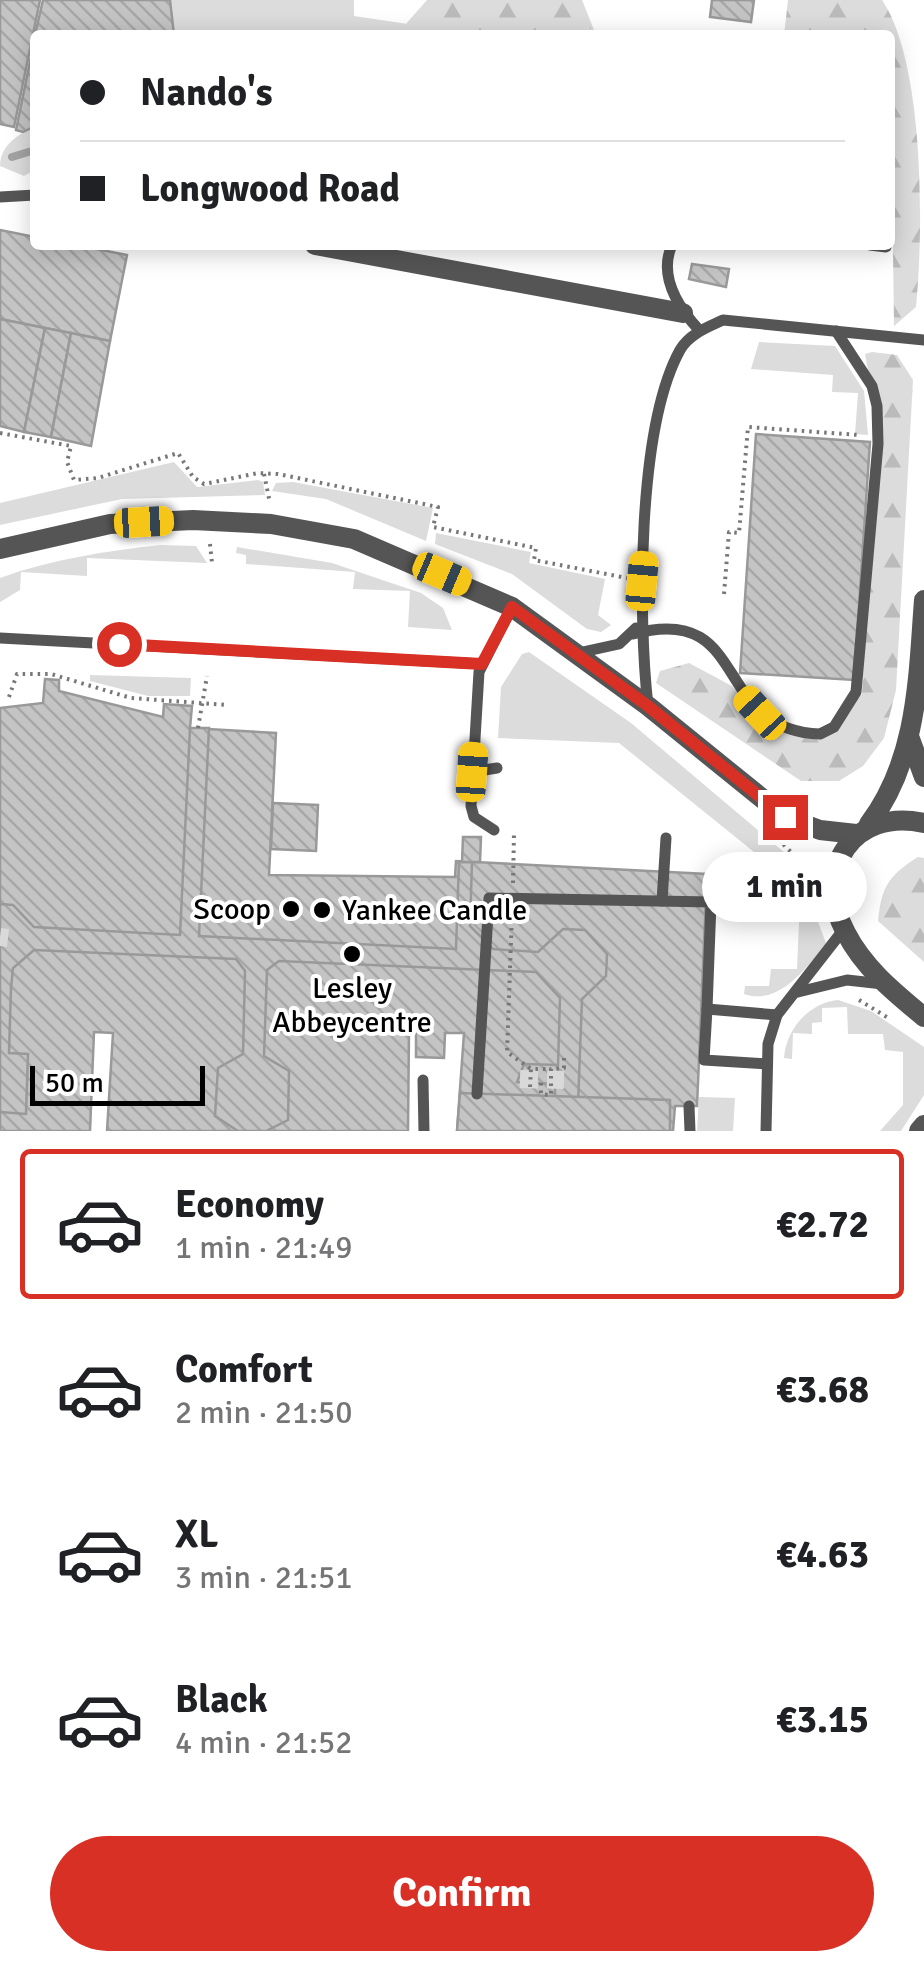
<!DOCTYPE html>
<html lang="en">
<head>
<meta charset="utf-8">
<style>
	:root { --surface:#fff; --page:#f6f6f6; --text:#202124; --muted:#757577; --line:#e0e0e0; --accent:#d93025 }
	body { margin:0; font-family:Signika,sans-serif; background:var(--page); color:var(--text); height:100vh; display:flex; flex-direction:column; font-size:38px; white-space:nowrap }
	* { box-sizing:border-box; margin:0 }
	p { font-size:32px; color:var(--muted) }
	.icon { flex:none; width:55px; height:55px; fill:none; stroke:currentColor; stroke-width:2; stroke-linecap:round; stroke-linejoin:round }
	.map { position:relative; height:1131px; overflow:hidden }
	.panel { display:flex; flex-direction:column; background:var(--surface); flex:1 }
	.panel>* { flex:none }
	.guide { position:absolute; left:30px; top:30px; width:865px; height:220px; border-radius:10px; box-shadow:0 5px 25px #0003; display:grid; align-content:center; height:220px; padding:0 50px; background:var(--surface) }
	.scale { position:absolute; left:30px; bottom:25px; width:175px; box-sizing:border-box; padding-left:10px; border:5px solid #000; border-top:0; font-size:28px; line-height:35px; white-space:nowrap; color:#000; -webkit-text-stroke:8px #fff; paint-order:stroke }
	.end { position:absolute; width:45px; height:45px; margin:-22px; border:12px solid #d93025; background:#fff; box-shadow:0 0 0 5px #fff }
	.from { border-radius:50% }
	.bubble { position:absolute; height:70px; border-radius:35px; background:var(--surface); box-shadow:0 5px 25px #0003; font-size:32px; font-weight:700; line-height:70px; text-align:center }
	.car { position:absolute; width:30px; height:60px; margin:-30px -15px; border-radius:12px; box-shadow:0 0 8px 2px #0007; background:linear-gradient(#f5c518 24%,#345 0 40%,#f5c518 0 76%,#345 0 86%,#f5c518 0) }
	.guide b { display:flex; align-items:center; gap:35px; height:95px; font-size:38px }
	.guide b+b { border-top:2px solid var(--line) }
	.guide i { width:25px; height:25px; background:var(--text) }
	ul { padding:18px 0 0; list-style:none }
	li { display:flex; align-items:center; gap:30px; height:150px; margin:0 20px 15px; padding:0 30px; border:5px solid transparent; border-radius:10px }
	li div { flex:1 }
	li b { display:block; font-size:38px }
	li em { font-style:normal; font-weight:700 }
	li.selected { border-color:var(--accent) }
	li>.icon { width:90px; height:90px; stroke-width:1.5 }
	.cta { display:flex; gap:20px; margin-top:auto; padding:20px 50px }
	.cta a { flex:1; height:115px; border-radius:60px; background:var(--accent); color:#fff; font-size:40px; font-weight:700; line-height:115px; text-align:center }
	.map>svg:first-child { display:block }
	.grass { fill:#dcdcdc }
	.forest { fill:url(#forest-firs) }
	.lines { fill:none; stroke-linecap:round; stroke-linejoin:round }
	.stream { stroke:#a3a3a3; stroke-width:8 }
	.building { fill:url(#building-back-hatch); stroke:#999; stroke-width:2.5 }
	.pedestrian-tunnel { stroke:#d9d9d9; stroke-width:18; stroke-dasharray:18 9; stroke-linecap:butt }
	.path { stroke:#777; stroke-width:4; stroke-dasharray:2.5 5; stroke-linecap:butt }
	.service { stroke:#555; stroke-width:11 }
	.minor { stroke:#555; stroke-width:20 }
	.tertiary { stroke:#555; stroke-width:20 }
	.route { stroke:#d93025; stroke-width:12 }
	.poi-dot { fill:#000; stroke:#fff; stroke-width:4 }
	.labels { text-anchor:middle; stroke-width:8; stroke-linejoin:round; paint-order:stroke }
	.poi-label { font-size:30px; fill:#000; stroke:#fff; text-anchor:end }
</style>
</head>
<body>
<div class="map">
<svg width="924" height="1131" viewBox="0 0 924 1131">
	<defs>
		<pattern id="forest-firs" width="22" height="20" patternUnits="userSpaceOnUse" patternTransform="scale(2.5)"><rect width="22" height="20" fill="#dcdcdc"/><path d="M5 1l3.5 6h-7zM16 11l3.5 6h-7z" fill="#bbb"/></pattern>
		<pattern id="building-back-hatch" width="6" height="6" patternUnits="userSpaceOnUse" patternTransform="scale(2.5)"><rect width="6" height="6" fill="#c4c4c4"/><path d="M-1 5l2 2M0 0l6 6M5-1l2 2" fill="none" stroke="#a7a7a7"/></pattern>
	</defs>
	<rect width="100%" height="100%" fill="#fff"/>
	<g class="grass">
		<polygon points="170,0 354,0 354,16 482,35 174,35"/>
		<polygon points="565,23 615,35 512,35"/>
		<path d="M35 126V170L24 176 0 166C0 145 18 135 35 126Z"/>
		<polygon points="759,342 835,346 864,391 868,435 855,434 858,393 832,392 833,375 751,369"/>
		<polygon points="174,462 197,487 258,480 263,482 265,495 122,499 0,525 0,503"/>
		<polygon points="293,482 433,508 426,541 326,499 272,491 276,483"/>
		<polygon points="436,533 531,552 529,563 605,579 598,615 611,625 601,632 587,629 512,574 435,544"/>
		<path d="M161 545 196 546 207 563 87 558V576L21 572 20 590 0 602V578C52 559 107 551 161 545Z"/>
		<polygon points="237,547 332,563 421,593 443,608 452,630 408,627 410,591 353,589 355,572 246,564 246,555 236,553"/>
		<path d="M529 652 631 723 810 874 812 906 826 943C807 968 779 1006 744 994L745 986H769L771 969H797L801 877 753 875 754 852 619 743 498 738 501 687 522 654Z"/>
		<polygon points="90,675 191,678 190,696 148,696 90,681"/>
		<path d="M838 1000 871 1011 924 1047V1095L901 1131H880L903 1105V1052L885 1050 883 1034H848L847 1007 822 1008V1022L812 1023V1034L793 1033 792 1059 784 1058C786 1030 808 1003 838 1000Z"/>
		<polygon points="699,1097 735,1098 733,1131 697,1131"/>
	</g>
	<g class="forest">
		<path d="M427 0H582L594 30C555 20 545 32 508 35 474 37 439 29 405 25Z"/>
		<path d="M788 0H882C924 62 924 224 916 307L894 326 890 35H784Z"/>
		<polygon points="872,352 897,355 913,380 896,690 884,738 863,766 839,781 801,781 656,683 660,671 689,663 732,686 759,714 794,733 834,727 862,694 869,545 881,440 865,354"/>
		<path d="M918 857 924 858V962L878 921C881 887 889 875 918 857Z"/>
	</g>
	<g class="lines">
		<polyline class="stream" points="12,157 35,150"/>
	</g>
	<g class="building">
		<polygon points="0,0 40,0 14,127 0,124"/>
		<polygon points="43,0 170,0 174,35 35,35"/>
		<polygon points="712,0 754,0 751,22 710,17"/>
		<polygon points="35,37 35,126 23,132 16,130"/>
		<polygon points="0,230 35,237 35,245 76,245 127,255 110,341 0,319"/>
		<polygon points="692,264 729,269 726,287 689,279"/>
		<polygon points="0,319 45,328 24,432 0,426"/>
		<polygon points="45,328 71,333 51,437 24,432"/>
		<polygon points="71,333 110,341 91,446 51,437"/>
		<polygon points="756,434 870,442 854,680 740,673"/>
		<polygon points="45,679 59,680 59,691 163,717 164,704 192,706 190,728 276,733 269,875 455,877 456,861 707,874 697,1106 675,1106 673,1131 457,1131 464,1033 445,1033 444,1058 416,1057 416,1031 409,1031 408,1131 107,1131 113,1033 94,1032 90,1131 0,1131 0,708 43,703"/>
		<polygon points="190,728 209,728 199,936 456,949 459,862 472,862 470,926 493,949 538,952 563,929 585,930 607,954 606,976 582,999 577,1131 555,1131 555,1084 517,1082 524,1064 558,1065 560,998 536,972 279,961 267,970 264,1056 289,1071 288,1120 266,1131 238,1131 215,1116 218,1068 243,1054 245,971 236,959 34,950 13,968 11,988 9,1053 28,1054 26,1114 0,1112 0,904 13,905 34,927 180,935"/>
		<polygon points="273,803 318,805 316,851 271,849"/>
		<polygon points="463,837 481,837 480,862 462,862"/>
		<polygon points="460,1093 670,1100 670,1131 457,1131"/>
	</g>
	<g class="lines">
		<g class="pedestrian-tunnel">
			<polyline points="0,937 8,938"/>
			<polyline points="520,1079 564,1080"/>
		</g>
		<g class="path">
			<polyline points="0,433 71,446 67,462 74,480 98,478 178,453 193,477 204,484 258,473 278,474 438,507 433,527 536,548 534,560 627,578"/>
			<polyline points="264,474 270,503"/>
			<polyline points="210,544 212,563"/>
			<polyline points="724,594 729,532 739,533 748,427 859,435"/>
			<polyline points="9,697 17,674 51,674 131,698 227,705"/>
			<polyline points="198,728 207,676"/>
			<polyline points="778,839 813,874"/>
			<polyline points="513,883 514,833"/>
			<polyline points="512,913 507,1052 531,1069"/>
			<polyline points="859,1000 890,1019"/>
			<polyline points="541,1083 541,1094 551,1095 551,1069 564,1068 564,1058"/>
			<polyline points="530,1087 531,1069 551,1069"/>
		</g>
		<g class="service">
			<polyline points="0,197 35,195"/>
			<path d="M672 245C658 276 678 307 699 330"/>
			<polyline points="870,245 886,247"/>
			<path d="M633 634C752 602 710 730 820 734L834 727 856 692 878 444 877 406 872 386 836 331"/>
			<polyline points="0,638 482,664"/>
			<polyline points="578,653 619,644 636,628"/>
			<path d="M648 706C638 617 637 428 680 350 689 334 708 327 723 320L924 340"/>
			<polyline points="472,772 497,768"/>
			<polyline points="494,830 474,817 471,806 479,672 512,607"/>
			<polyline points="662,901 666,838"/>
			<polyline points="798,992 847,980 883,984"/>
			<polyline points="767,1064 704,1060 707,1009 777,1015"/>
			<polyline points="423,1080 424,1131"/>
			<polyline points="477,1094 489,898 711,902 707,1009"/>
			<polyline points="689,1106 690,1131"/>
			<polyline points="766,1131 768,1044 777,1015 844,929"/>
		</g>
		<polyline class="minor" points="315,245 683,313"/>
		<g class="tertiary">
			<polyline points="0,549 110,524 193,520 271,524 354,539 512,607 648,706 785,817 820,830 856,834"/>
			<polyline points="910,739 924,777"/>
			<path d="M924 823C853 807 812 870 846 933 864 968 894 992 924 1017"/>
			<path d="M869 824C918 759 918 678 924 600"/>
			<polyline points="919,1131 924,1125"/>
		</g>
	</g>
	<g class="lines">
		<polyline class="route" points="119,644 482,664 512,607 648,706 785,817"/>
	</g>
	<g class="poi-dot">
		<circle cx="291" cy="909" r="10"/>
		<circle cx="322" cy="910" r="10"/>
		<circle cx="352" cy="954" r="10"/>
	</g>
	<g class="labels">
		<g class="poi-label">
			<text x="271" y="919">Scoop</text>
			<text x="342" y="920" text-anchor="start">Yankee Candle</text>
			<text x="352" y="998" text-anchor="middle">Lesley<tspan x="352" dy="34">Abbeycentre</tspan></text>
		</g>
	</g>
</svg>
<div class="scale">50 m</div>
<i class="end from" style="left:119px;top:644px"></i>
<i class="end" style="left:785px;top:817px"></i>
<div class="bubble" style="left:702px;top:852px;width:165px">1 min</div>
<i class="car" style="left:144px;top:522px;rotate:87deg"></i>
<i class="car" style="left:442px;top:574px;rotate:113deg"></i>
<i class="car" style="left:642px;top:581px;rotate:5deg"></i>
<i class="car" style="left:760px;top:713px;rotate:317deg"></i>
<i class="car" style="left:472px;top:772px;rotate:4deg"></i>
<div class="guide">
<b><i class="from"></i>Nando's</b>
<b><i></i>Longwood Road</b>
</div>
</div>
<section class="panel">
<ul>
<li class="selected"><svg class="icon" aria-label="car" viewBox="0 0 24 24"><path d="M5 17H2v-5l4-1 3-4h7l3 4 3 1v5h-3M9 17h6M6 11h13"/><circle cx="7" cy="17" r="2"/><circle cx="17" cy="17" r="2"/></svg><div><b>Economy</b><p>1 min · 21:49</p></div><em>€2.72</em></li>
<li><svg class="icon" aria-label="car" viewBox="0 0 24 24"><path d="M5 17H2v-5l4-1 3-4h7l3 4 3 1v5h-3M9 17h6M6 11h13"/><circle cx="7" cy="17" r="2"/><circle cx="17" cy="17" r="2"/></svg><div><b>Comfort</b><p>2 min · 21:50</p></div><em>€3.68</em></li>
<li><svg class="icon" aria-label="car" viewBox="0 0 24 24"><path d="M5 17H2v-5l4-1 3-4h7l3 4 3 1v5h-3M9 17h6M6 11h13"/><circle cx="7" cy="17" r="2"/><circle cx="17" cy="17" r="2"/></svg><div><b>XL</b><p>3 min · 21:51</p></div><em>€4.63</em></li>
<li><svg class="icon" aria-label="car" viewBox="0 0 24 24"><path d="M5 17H2v-5l4-1 3-4h7l3 4 3 1v5h-3M9 17h6M6 11h13"/><circle cx="7" cy="17" r="2"/><circle cx="17" cy="17" r="2"/></svg><div><b>Black</b><p>4 min · 21:52</p></div><em>€3.15</em></li>
</ul>
<div class="cta"><a>Confirm</a></div>
</section>
</body>
</html>
